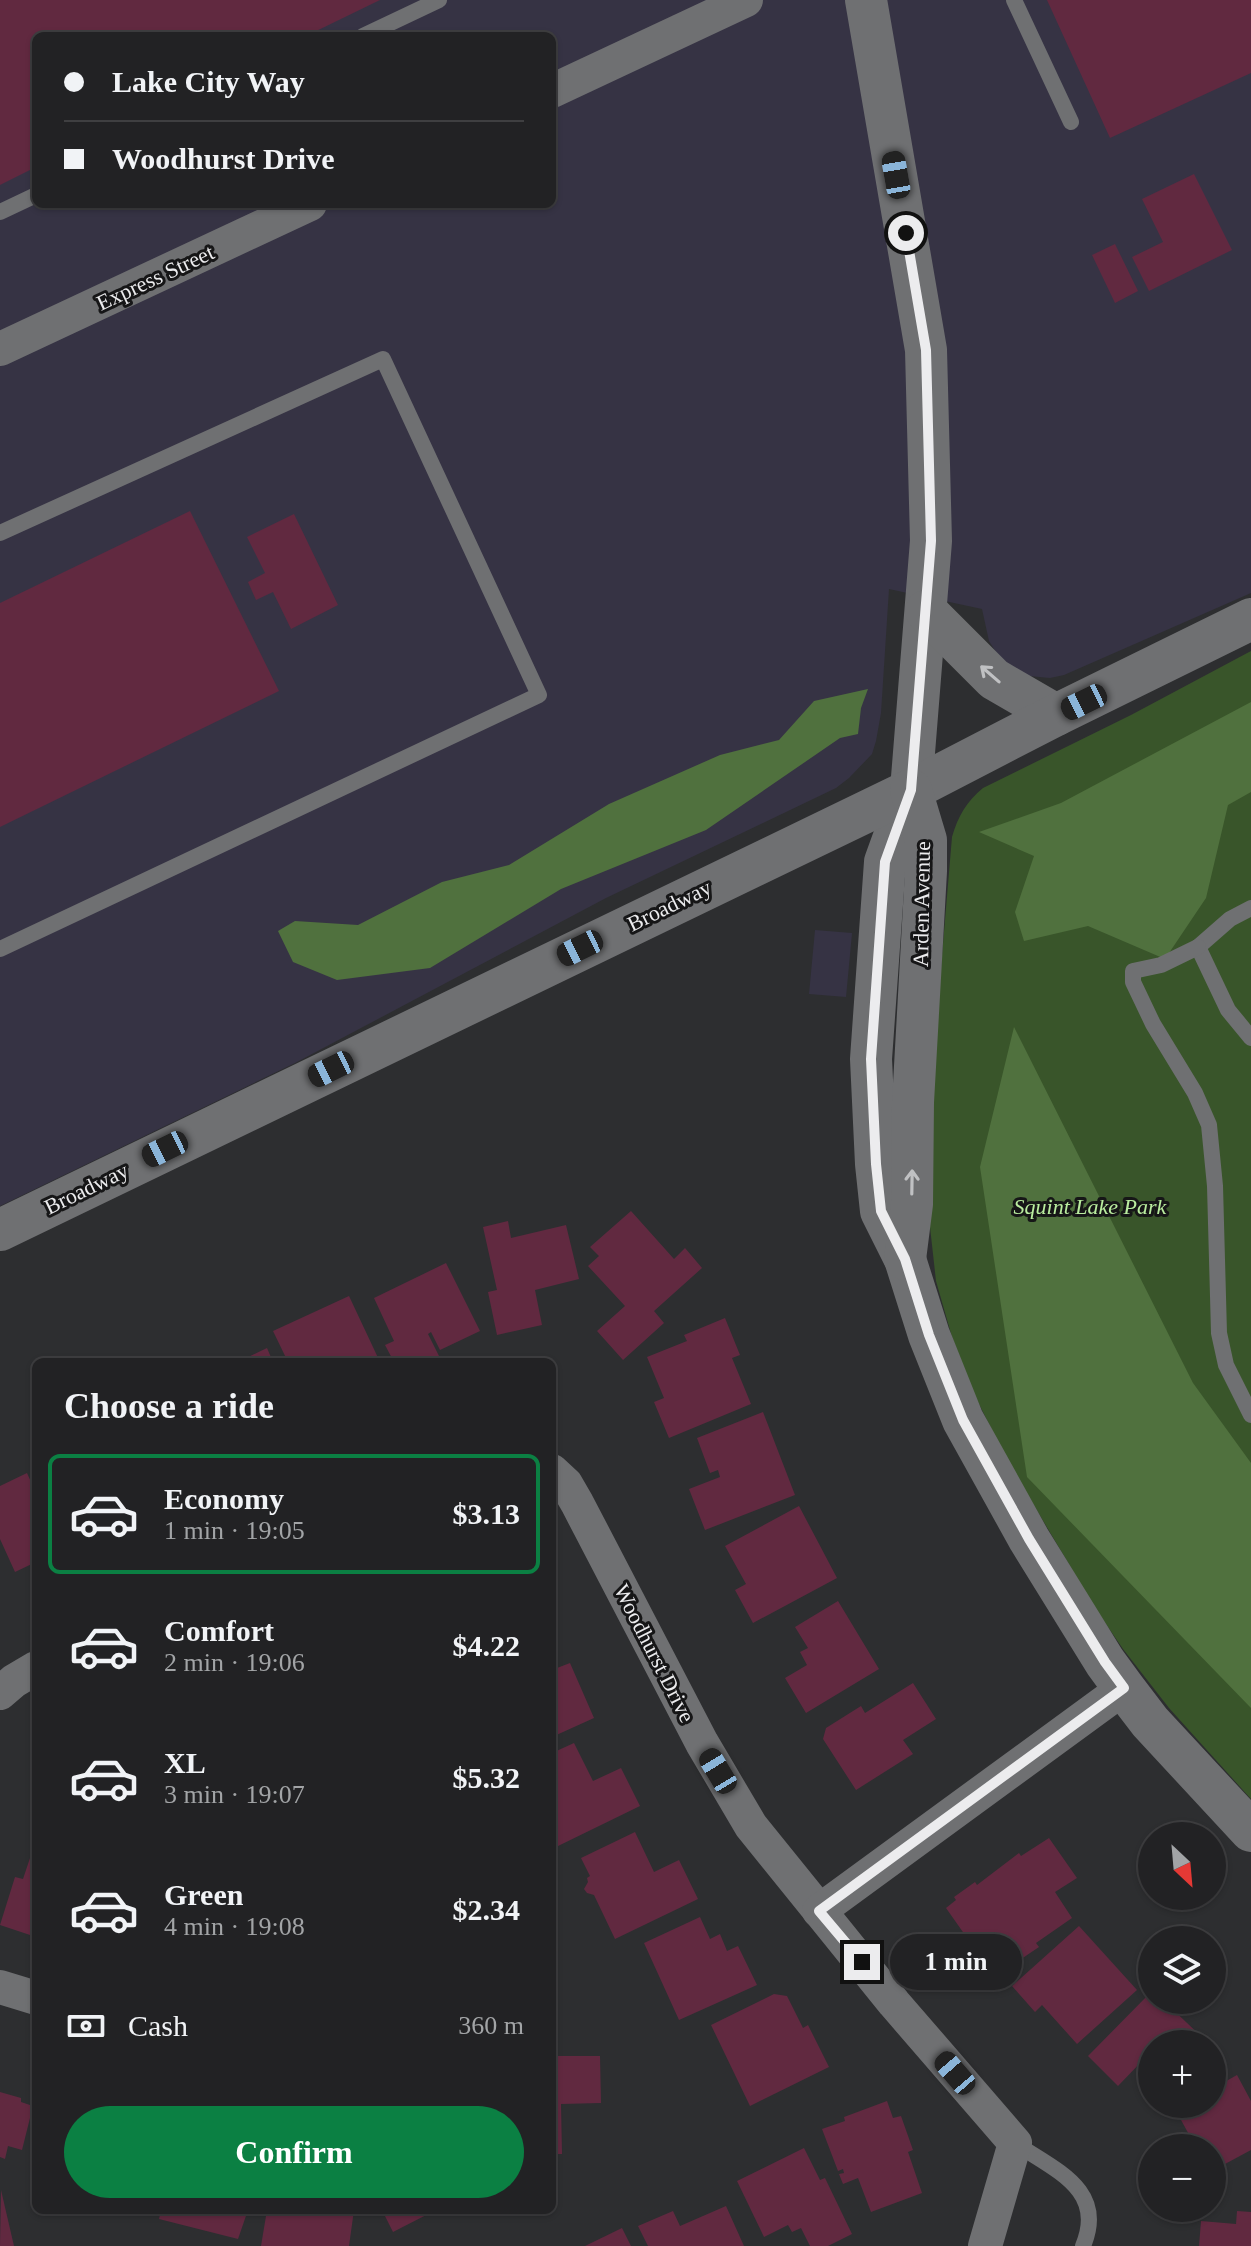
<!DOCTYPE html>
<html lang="en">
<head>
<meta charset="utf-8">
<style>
	:root { --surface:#222224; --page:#2a2a2c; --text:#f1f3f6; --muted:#a2a4a6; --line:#3f3f41; --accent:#0b8043 }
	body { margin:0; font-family:"Times New Roman",serif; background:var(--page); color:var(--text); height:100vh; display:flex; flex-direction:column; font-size:30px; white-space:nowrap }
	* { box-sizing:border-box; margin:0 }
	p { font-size:26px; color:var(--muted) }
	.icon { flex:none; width:44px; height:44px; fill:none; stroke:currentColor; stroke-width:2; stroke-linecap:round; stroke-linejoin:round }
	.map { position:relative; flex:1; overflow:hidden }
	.panel { position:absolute; left:32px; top:1358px; width:524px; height:856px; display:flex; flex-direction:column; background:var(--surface); border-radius:12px; box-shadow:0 2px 6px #0004,0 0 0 2px var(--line) }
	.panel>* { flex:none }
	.banner { position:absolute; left:32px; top:32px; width:524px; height:176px; border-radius:12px; box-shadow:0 2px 6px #0004,0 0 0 2px var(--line); display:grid; align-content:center; height:176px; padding:0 32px; background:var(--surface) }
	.needle { width:52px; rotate:154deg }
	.fabs { position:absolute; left:1138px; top:1822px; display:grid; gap:16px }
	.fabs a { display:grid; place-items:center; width:88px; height:88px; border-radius:50%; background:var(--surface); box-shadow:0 2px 6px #0004,0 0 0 2px var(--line); font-size:40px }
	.end { position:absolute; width:36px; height:36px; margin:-18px; border:10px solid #ececee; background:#111; box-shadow:0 0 0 4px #111 }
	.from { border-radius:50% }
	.bubble { position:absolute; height:56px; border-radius:28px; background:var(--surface); box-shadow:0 2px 6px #0004,0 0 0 2px var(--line); font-size:26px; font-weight:700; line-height:56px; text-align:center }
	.car { position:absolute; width:24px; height:48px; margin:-24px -12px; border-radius:10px; box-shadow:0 0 6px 2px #0007; background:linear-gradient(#222 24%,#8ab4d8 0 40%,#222 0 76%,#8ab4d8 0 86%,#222 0) }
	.banner b { display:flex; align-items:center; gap:28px; height:76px; font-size:30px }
	.banner b+b { border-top:2px solid var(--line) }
	.banner i { width:20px; height:20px; background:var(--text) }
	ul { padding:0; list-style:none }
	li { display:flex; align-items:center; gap:24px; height:120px; margin:0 16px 12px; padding:0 16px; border:4px solid transparent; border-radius:12px }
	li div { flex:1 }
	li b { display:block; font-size:30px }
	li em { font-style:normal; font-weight:700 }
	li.selected { border-color:var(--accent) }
	li>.icon { width:72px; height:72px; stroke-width:1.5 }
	h2 { padding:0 32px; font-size:36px; line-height:96px }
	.pay { display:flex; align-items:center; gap:20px; height:88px; padding:0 32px; font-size:30px }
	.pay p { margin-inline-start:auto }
	.button { display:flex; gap:16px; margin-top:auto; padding:16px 32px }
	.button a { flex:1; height:92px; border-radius:48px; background:var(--accent); color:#fff; font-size:32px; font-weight:700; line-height:92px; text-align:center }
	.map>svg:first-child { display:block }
	.industrial { fill:#363344; fill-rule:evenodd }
	.green { fill:#39552a }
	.forest { fill:#50713e }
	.building { fill:#612940 }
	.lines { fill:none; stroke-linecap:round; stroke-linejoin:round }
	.service { stroke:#6f7072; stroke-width:16 }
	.minor { stroke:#6f7072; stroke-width:34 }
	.tertiary { stroke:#6f7072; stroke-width:42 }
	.oneway { stroke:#c0c1c3 }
	.route { stroke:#ececee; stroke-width:10 }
	.labels { text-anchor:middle; stroke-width:6; stroke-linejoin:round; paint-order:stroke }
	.street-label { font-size:22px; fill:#ececee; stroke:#161617 }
	.park-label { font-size:22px; font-style:italic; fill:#baed9f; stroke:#161617 }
</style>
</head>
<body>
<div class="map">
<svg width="1251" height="2246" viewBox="0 0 1251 2246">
	<rect width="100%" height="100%" fill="#2d2e30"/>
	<g class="industrial">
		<path d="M0 0H1251V593L1064 675 1050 678 1029 676 1008 666 999 657 989 641 982 609 889 589 881 713 876 741 872 754 849 778 836 788 606 898 295 1063 0 1206ZM36 36H552V204H36Z"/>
		<polygon points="815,930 852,933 846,997 809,994"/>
	</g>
	<path class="green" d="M1251 651V1799L1169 1708 1123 1649 1095 1608 1007 1460 975 1396 952 1337 936 1281 929 1218 926 1146 952 837C958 816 967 801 983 788L1131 715Z"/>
	<g class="forest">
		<polygon points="868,689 861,708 858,734 840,738 706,830 561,889 430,968 337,980 293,962 278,931 295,921 358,925 442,882 509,865 609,804 720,755 779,740 814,701"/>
		<polygon points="1251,702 1251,792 1228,805 1206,898 1165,959 1088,926 1024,941 1015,912 1034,856 979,832 1061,803"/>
		<polygon points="1014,1027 1193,1383 1251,1463 1251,1708 1027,1477 980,1167"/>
	</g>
	<g class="building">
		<polygon points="0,0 380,0 306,36 36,36 36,167 0,185"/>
		<polygon points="1047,0 1251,0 1251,73 1110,138"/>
		<polygon points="1194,174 1232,250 1149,291 1132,257 1163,242 1142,199"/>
		<polygon points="1115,244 1138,291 1115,303 1092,255"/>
		<polygon points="190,511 279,691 0,827 0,603"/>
		<polygon points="294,514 338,605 291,629 273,592 256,600 248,582 265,573 247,537"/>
		<polygon points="631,1211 674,1259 685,1248 702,1268 654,1311 664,1323 623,1360 597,1331 625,1306 588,1266 599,1256 590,1247"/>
		<polygon points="508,1221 511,1238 566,1225 579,1279 535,1290 542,1325 497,1335 488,1292 497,1290 483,1227"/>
		<polygon points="446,1263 480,1331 440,1350 431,1332 428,1334 442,1362 394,1362 385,1345 394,1341 374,1298"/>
		<polygon points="349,1296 380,1362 288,1362 273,1331"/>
		<polygon points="725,1318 740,1355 732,1358 751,1404 669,1438 654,1402 664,1398 647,1357 687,1341 684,1335"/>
		<polygon points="267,1348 273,1362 238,1362"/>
		<polygon points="763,1412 795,1495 705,1530 689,1489 720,1477 718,1470 710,1473 697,1438"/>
		<polygon points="27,1473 32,1484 36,1482 36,1562 15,1572 0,1539 0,1486"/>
		<polygon points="799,1506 837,1578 753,1623 735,1590 746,1584 725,1546"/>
		<polygon points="838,1601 879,1669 806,1713 785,1678 807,1665 800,1652 808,1648 795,1627"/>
		<polygon points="552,1656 557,1668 570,1663 594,1718 552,1737"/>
		<polygon points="913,1683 936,1719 903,1740 913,1754 856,1790 823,1739 826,1728 861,1706 865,1713"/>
		<polygon points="574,1743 593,1781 621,1768 640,1806 556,1847 552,1839 552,1753"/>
		<polygon points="635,1832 654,1872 679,1860 698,1899 615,1939 594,1895 587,1893 584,1889 588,1882 587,1878 590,1876 581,1858"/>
		<polygon points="1049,1838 1077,1878 1055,1892 1072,1918 1036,1943 1039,1947 999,1974 969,1932 965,1935 946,1908 956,1900 954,1897 975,1882 977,1885 1019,1853 1021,1856"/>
		<polygon points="30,1858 36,1860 36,1937 0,1925 15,1877 23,1879"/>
		<polygon points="700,1917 710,1939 720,1934 727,1951 738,1946 757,1985 679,2020 644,1943"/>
		<polygon points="1079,1926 1137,1990 1077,2044 1042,2005 1035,2012 1012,1986"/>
		<polygon points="1152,1991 1152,2000 1163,2000 1209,2044 1152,2044 1152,2091 1138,2078 1150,2065 1144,2059 1118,2086 1088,2056"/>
		<polygon points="774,1994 787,1996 803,2028 808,2025 829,2067 750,2106 711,2025"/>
		<polygon points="552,2056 600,2056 601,2103 561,2104 562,2154 552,2154"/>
		<polygon points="1237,2075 1251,2101 1251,2150 1212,2171 1212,2148 1178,2148 1192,2140 1175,2109 1184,2104 1212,2104 1212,2089"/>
		<polygon points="0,2092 21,2098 21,2102 33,2106 22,2150 8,2146 5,2159 0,2157"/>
		<polygon points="887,2101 893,2118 901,2116 913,2150 908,2152 922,2193 871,2212 858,2178 843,2184 839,2174 844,2173 843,2169 838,2171 822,2129 845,2121 844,2117"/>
		<polygon points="804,2148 820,2180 825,2178 852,2234 828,2246 810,2246 801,2228 792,2232 788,2225 764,2237 737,2181"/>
		<polygon points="1,2190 14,2246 0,2246"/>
		<polygon points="726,2206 744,2246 648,2246 638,2226 673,2211 680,2226"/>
		<polygon points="161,2210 248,2210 238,2239 159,2219"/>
		<polygon points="267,2210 354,2210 349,2246 261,2246"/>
		<polygon points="382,2210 436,2210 393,2232"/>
		<polygon points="1237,2211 1251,2212 1251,2246 1199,2246 1201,2221 1236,2224"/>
		<polygon points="622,2228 631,2246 585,2246"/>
	</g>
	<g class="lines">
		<g class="service">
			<polyline points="1014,0 1071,122"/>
			<polyline points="363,36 439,0"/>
			<polyline points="0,212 36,195"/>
			<polyline points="0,533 383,359 539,695 0,949"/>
			<polyline points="1251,908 1230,919 1198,947 1228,1010 1251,1038"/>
			<polyline points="1198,947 1161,965 1133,971 1133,982 1153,1024 1195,1093 1209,1125 1215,1186 1219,1333 1226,1365 1251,1415"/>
			<path d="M1015 2143C1054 2170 1107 2189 1083 2246"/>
		</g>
		<g class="minor">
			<polyline points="552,91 746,0"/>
			<polyline points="0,349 310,204"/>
			<polyline points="552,1471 566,1484 577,1503 702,1743 751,1826 894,2003 1015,2143 985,2246"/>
			<polyline points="0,1693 14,1681 36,1668"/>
			<polyline points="819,1911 1124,1688"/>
			<polyline points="0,1987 36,1998"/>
		</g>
		<g class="tertiary">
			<polyline points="866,0 926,350 931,541 911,790 885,862 871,1059 876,1164 881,1211 905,1259 929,1335 963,1420 1029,1539 1105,1662 1124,1688 1150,1722 1251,1831"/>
			<polyline points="926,611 994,679 1056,715"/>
			<polyline points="0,1230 911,790 1056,715 1251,619"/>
			<polyline points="905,1259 912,1204 913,1102 926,871 926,840 911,790"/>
		</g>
	</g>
	<defs><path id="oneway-shaft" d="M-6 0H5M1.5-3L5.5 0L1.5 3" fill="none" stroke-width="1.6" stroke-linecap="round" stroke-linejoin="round" transform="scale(2)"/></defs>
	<g class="oneway">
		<use href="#oneway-shaft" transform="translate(990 674) rotate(-139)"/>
		<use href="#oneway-shaft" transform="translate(912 1182) rotate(-89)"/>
	</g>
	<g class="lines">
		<polyline class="route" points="862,1962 819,1911 1124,1688 1105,1662 1029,1539 963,1420 929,1335 905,1259 881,1211 876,1164 871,1059 885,862 911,790 931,541 926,350 906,233"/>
	</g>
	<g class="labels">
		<g class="street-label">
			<text transform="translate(155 277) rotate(-25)" y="8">Express Street</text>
			<text transform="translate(921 904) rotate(-89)" y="8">Arden Avenue</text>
			<text transform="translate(669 905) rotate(-26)" y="8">Broadway</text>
			<text transform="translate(86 1188) rotate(-26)" y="8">Broadway</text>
			<text transform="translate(655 1653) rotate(63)" y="8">Woodhurst Drive</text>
		</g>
		<g class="park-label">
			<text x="1090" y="1214">Squint Lake Park</text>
		</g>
	</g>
</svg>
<div class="fabs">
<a><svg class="needle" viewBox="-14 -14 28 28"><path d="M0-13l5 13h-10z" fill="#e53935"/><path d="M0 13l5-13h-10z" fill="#a2a4a6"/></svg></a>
<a><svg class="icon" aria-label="layers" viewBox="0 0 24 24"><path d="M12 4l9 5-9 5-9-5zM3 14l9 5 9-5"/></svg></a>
<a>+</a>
<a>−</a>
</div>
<i class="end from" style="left:906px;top:233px"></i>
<i class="end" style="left:862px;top:1962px"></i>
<div class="bubble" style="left:890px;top:1934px;width:132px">1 min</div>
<i class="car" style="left:896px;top:175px;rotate:350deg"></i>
<i class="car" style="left:1084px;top:702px;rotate:244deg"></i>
<i class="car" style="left:580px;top:948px;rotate:244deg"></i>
<i class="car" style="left:331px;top:1069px;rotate:244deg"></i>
<i class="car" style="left:165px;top:1149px;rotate:244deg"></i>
<i class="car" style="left:718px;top:1771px;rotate:329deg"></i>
<i class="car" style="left:955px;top:2073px;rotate:319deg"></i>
<div class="banner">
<b><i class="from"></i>Lake City Way</b>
<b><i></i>Woodhurst Drive</b>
</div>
<section class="panel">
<h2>Choose a ride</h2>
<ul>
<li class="selected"><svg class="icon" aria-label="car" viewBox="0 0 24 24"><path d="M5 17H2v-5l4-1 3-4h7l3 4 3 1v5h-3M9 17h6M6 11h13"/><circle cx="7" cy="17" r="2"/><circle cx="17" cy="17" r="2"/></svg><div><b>Economy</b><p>1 min · 19:05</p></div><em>$3.13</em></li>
<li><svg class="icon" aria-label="car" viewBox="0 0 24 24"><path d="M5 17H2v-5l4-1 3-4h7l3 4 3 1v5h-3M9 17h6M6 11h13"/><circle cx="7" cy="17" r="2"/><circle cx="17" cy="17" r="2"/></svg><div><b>Comfort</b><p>2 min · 19:06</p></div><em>$4.22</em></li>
<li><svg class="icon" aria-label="car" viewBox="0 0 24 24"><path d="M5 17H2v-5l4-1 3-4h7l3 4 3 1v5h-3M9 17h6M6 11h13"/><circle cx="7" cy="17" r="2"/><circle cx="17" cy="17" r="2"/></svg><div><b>XL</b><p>3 min · 19:07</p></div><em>$5.32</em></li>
<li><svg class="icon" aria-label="car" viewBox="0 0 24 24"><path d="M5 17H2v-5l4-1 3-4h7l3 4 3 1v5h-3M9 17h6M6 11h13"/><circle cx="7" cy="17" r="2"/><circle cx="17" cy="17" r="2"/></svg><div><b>Green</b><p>4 min · 19:08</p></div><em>$2.34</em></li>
</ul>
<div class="pay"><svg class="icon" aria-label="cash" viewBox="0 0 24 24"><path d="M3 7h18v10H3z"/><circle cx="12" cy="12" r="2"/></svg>Cash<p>360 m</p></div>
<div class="button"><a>Confirm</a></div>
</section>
</div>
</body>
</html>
